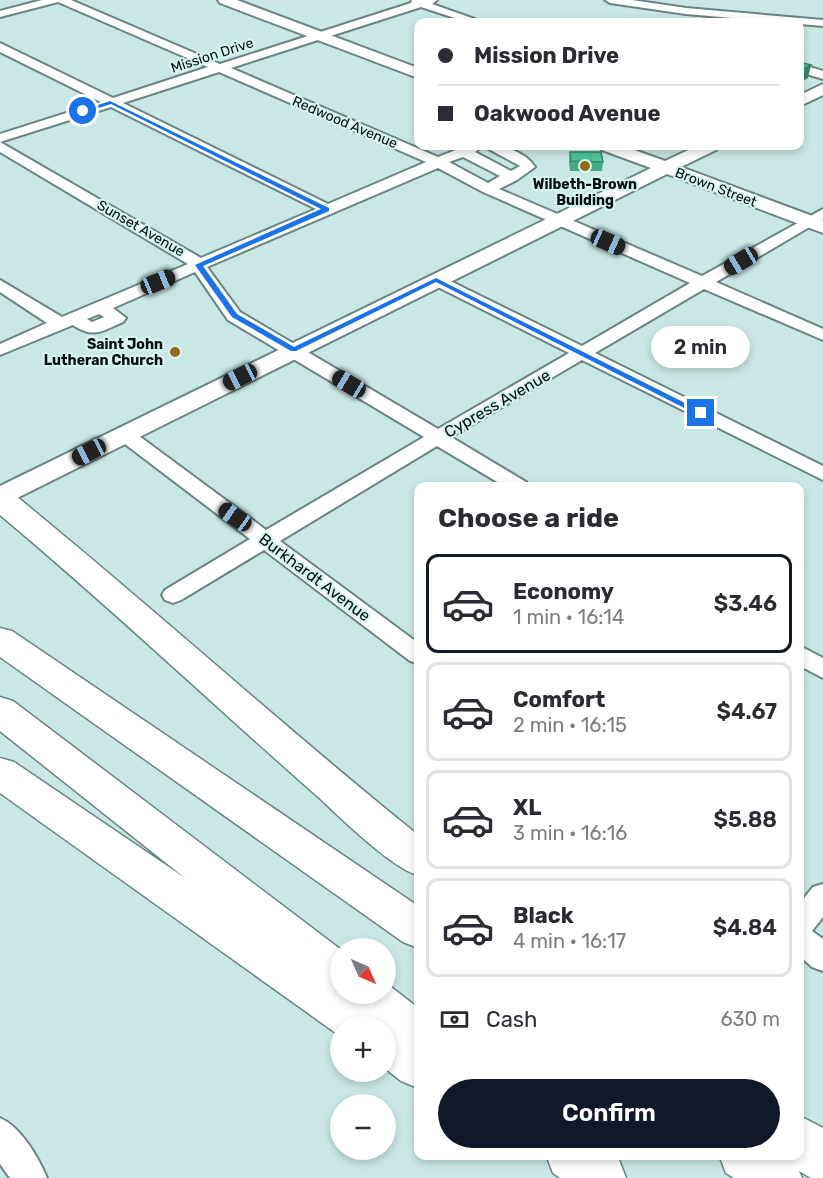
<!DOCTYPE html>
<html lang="en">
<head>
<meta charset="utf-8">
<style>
	:root { --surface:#fff; --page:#f2f2f3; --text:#2b2b33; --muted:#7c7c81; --line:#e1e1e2; --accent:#111827 }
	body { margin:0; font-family:Rubik,sans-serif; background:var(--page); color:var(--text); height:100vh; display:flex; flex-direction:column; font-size:22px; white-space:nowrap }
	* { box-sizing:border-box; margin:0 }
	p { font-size:20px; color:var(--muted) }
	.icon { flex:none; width:33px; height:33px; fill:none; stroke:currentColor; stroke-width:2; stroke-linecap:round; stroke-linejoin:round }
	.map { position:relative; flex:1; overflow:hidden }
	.sheet { position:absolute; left:414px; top:482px; width:390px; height:678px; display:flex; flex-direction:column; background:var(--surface); border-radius:12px; box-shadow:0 3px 9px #0003 }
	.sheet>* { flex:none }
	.top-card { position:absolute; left:414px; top:18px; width:390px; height:132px; border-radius:12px; box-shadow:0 3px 9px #0003; display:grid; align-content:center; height:132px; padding:0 24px; background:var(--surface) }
	.needle { width:39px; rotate:135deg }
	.tools { position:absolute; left:330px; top:938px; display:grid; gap:12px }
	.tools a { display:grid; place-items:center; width:66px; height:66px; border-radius:50%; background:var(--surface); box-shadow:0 3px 9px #0003; font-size:30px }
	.end { position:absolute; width:27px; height:27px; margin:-14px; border:8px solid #1a73e8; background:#fff; box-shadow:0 0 0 3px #fff }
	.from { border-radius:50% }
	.bubble { position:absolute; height:42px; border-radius:21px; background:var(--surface); box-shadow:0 3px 9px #0003; font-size:20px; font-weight:600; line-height:42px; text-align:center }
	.car { position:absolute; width:18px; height:36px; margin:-18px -9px; border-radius:8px; box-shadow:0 0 4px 2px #0007; background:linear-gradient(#222 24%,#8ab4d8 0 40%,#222 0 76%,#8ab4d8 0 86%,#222 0) }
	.top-card b { display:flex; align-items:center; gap:21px; height:57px; font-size:22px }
	.top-card b+b { border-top:2px solid var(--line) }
	.top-card i { width:15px; height:15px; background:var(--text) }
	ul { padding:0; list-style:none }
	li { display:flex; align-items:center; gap:18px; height:99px; margin:0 12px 9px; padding:0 12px; border:3px solid var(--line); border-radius:12px }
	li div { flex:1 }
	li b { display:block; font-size:22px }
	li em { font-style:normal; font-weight:600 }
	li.current { border-color:var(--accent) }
	li>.icon { width:54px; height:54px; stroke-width:1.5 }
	h2 { padding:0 24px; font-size:27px; line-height:72px }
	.pay { display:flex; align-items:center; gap:15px; height:66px; padding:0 24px; font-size:22px }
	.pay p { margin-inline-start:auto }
	.action { display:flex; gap:12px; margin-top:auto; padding:12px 24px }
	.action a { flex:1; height:69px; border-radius:36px; background:var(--accent); color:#fff; font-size:24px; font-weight:600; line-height:69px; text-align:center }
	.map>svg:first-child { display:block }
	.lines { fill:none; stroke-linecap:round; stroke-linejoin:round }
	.minor-casing { stroke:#698583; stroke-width:4 }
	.major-casing { stroke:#698583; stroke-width:4 }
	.highway-casing { stroke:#698583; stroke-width:3 }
	.minor { fill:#fff; fill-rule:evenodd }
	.major { fill:#fff; fill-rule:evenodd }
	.highway { fill:#fff; fill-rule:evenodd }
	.wall { fill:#43a885 }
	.shaded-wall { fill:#37886c }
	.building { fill:#4ec39b; stroke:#37886c; stroke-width:1.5 }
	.route { fill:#1a73e8 }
	.poi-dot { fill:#946915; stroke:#d6f5f2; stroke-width:2 }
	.labels { text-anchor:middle; stroke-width:4.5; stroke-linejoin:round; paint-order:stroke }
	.far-street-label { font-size:14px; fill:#050f0e; stroke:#d6f5f2 }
	.far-poi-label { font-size:14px; font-weight:bold; fill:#050f0e; stroke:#d6f5f2 }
	.street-label { font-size:16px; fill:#050f0e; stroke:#d6f5f2 }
</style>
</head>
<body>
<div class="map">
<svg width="823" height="1178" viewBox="0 0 823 1178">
	<rect width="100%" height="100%" fill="#c9e8e5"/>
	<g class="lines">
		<defs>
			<g id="minor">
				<path d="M42 0H71L220 64 411 3 412 0H437L432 4 483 22H467L421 7 231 68 438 157 466 146H482L475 152 511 171 520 166 483 146C500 144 525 151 535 167L517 180 499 189 702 276 823 209V219L716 282 823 329V340L704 289 595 353 823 466V480L582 360 451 437 526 482 529 486H504L437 446 280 541 418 643V663L410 661 264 550 181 600 173 603 165 600 162 595 165 590 250 539 117 438 114 434 117 430H131L266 530 424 437 228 320 195 272 113 308 126 318 123 322C102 331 94 339 73 325L0 355V344L47 323 0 292V280L62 317 188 264 0 152V134L101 102 0 52V43L113 98 208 67 58 2 0 17V11ZM219 72 426 162 328 204 123 103ZM111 107 316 209 201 258 0 142ZM463 157 500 176 488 183 449 162ZM438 168 483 192 690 283 582 346 442 277H430L428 280 430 283 569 353 438 429 240 312 207 267ZM99 314 104 317 92 322 87 319Z"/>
				<polygon points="605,0 632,0 686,8 823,20 823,26 686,14 610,3"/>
				<polygon points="800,64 823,71 823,79 800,72"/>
				<polygon points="800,646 823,658 823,678 800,666"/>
				<polygon points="823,884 823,917 812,931 823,939 823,971 812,967 800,956 800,903 813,887"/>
				<path d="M0 1118C21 1127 38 1157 47 1178H10L0 1164Z"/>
			</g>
			<g id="major">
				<polygon points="218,0 237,0 418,68 418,78 220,3"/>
				<polygon points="823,84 823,95 800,106 800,95"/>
				<polygon points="600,146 623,146 665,161 697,146 718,146 716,150 681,167 823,220 823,233 667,174 9,502 0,504 0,486 651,168 602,150"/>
			</g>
			<g id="highway">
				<path d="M0 489 11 492C149 604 280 724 418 835V875C391 868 339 816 316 795 210 702 108 605 0 515Z"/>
				<polygon points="0,628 12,631 418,906 418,948 403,942 0,657"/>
				<polygon points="0,697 13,701 340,949 340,993 386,993 386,983 418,1008 418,1088 401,1081 386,1069 386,1026 340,1026 340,1036 0,793 0,758 14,762 185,878 0,731"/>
				<polygon points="800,1116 823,1128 823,1178 811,1178 799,1171 802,1178 734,1178 726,1173 719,1155 800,1155"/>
				<polygon points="546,1155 612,1155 619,1160 626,1178 560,1178 553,1173"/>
			</g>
		</defs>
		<use href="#minor" class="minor-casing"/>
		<use href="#major" class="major-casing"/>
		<use href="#highway" class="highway-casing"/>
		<use href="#minor" class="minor"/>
		<use href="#major" class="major"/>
		<use href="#highway" class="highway"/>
	</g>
	<polygon class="wall" points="570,152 603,162 602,171 570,171 569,162"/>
	<polygon class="shaded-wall" points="811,65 808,78 800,83 800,71"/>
	<g class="building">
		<polygon points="800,62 811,65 800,71"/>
		<polygon points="570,152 601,152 603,162 571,161"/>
	</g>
	<polygon class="route" points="110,101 329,208 329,211 203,266 237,314 294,347 436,278 705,413 698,415 436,282 296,351 291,351 232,317 195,265 321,209 111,104 83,113 80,111"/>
	<g class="poi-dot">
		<circle cx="585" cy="166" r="6"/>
		<circle cx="175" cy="352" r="6"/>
	</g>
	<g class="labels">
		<g class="far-street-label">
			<text transform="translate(212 55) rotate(-18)" y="5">Mission Drive</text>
			<text transform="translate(345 122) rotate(23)" y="5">Redwood Avenue</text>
			<text transform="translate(716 187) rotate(21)" y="5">Brown Street</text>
			<text transform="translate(141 228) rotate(30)" y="5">Sunset Avenue</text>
		</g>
		<g class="far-poi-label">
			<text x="585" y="189">Wilbeth-Brown<tspan x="585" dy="16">Building</tspan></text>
			<text x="163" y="349" text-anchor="end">Saint John<tspan x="163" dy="16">Lutheran Church</tspan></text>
		</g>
		<g class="street-label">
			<text transform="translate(497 403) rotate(-30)" y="6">Cypress Avenue</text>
			<text transform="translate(315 577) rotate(37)" y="6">Burkhardt Avenue</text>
		</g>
	</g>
</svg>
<div class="tools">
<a><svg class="needle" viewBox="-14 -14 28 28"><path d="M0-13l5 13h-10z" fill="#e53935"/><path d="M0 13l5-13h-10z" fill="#7c7c81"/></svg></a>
<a>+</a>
<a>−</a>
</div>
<i class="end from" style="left:83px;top:111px"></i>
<i class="end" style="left:701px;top:413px"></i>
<div class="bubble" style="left:651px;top:326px;width:99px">2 min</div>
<i class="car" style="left:608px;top:242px;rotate:114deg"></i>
<i class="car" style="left:741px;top:261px;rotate:239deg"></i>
<i class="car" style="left:158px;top:282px;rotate:68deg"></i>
<i class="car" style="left:240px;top:377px;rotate:243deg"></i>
<i class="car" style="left:349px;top:384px;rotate:301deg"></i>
<i class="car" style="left:89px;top:452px;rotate:242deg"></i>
<i class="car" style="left:235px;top:517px;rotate:305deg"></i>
<div class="top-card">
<b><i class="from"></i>Mission Drive</b>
<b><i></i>Oakwood Avenue</b>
</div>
<section class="sheet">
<h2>Choose a ride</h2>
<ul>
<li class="current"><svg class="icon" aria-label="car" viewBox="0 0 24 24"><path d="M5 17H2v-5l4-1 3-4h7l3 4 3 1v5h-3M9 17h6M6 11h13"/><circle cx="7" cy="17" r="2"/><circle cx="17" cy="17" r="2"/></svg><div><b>Economy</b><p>1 min · 16:14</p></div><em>$3.46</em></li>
<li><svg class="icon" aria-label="car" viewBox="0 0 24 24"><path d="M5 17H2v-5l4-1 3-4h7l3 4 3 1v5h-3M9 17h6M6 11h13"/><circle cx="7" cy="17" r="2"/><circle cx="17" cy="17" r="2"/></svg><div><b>Comfort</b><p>2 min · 16:15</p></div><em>$4.67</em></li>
<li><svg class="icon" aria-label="car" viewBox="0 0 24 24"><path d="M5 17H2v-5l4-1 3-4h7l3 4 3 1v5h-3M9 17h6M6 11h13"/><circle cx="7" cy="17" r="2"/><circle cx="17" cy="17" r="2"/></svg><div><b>XL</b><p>3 min · 16:16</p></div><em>$5.88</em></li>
<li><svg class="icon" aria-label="car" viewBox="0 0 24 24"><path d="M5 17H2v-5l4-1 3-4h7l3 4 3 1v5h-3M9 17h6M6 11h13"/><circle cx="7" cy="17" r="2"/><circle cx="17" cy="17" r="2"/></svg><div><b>Black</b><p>4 min · 16:17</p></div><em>$4.84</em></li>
</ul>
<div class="pay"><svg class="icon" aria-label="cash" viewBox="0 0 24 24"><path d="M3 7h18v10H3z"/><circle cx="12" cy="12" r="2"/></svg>Cash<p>630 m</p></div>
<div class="action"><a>Confirm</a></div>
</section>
</div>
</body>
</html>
